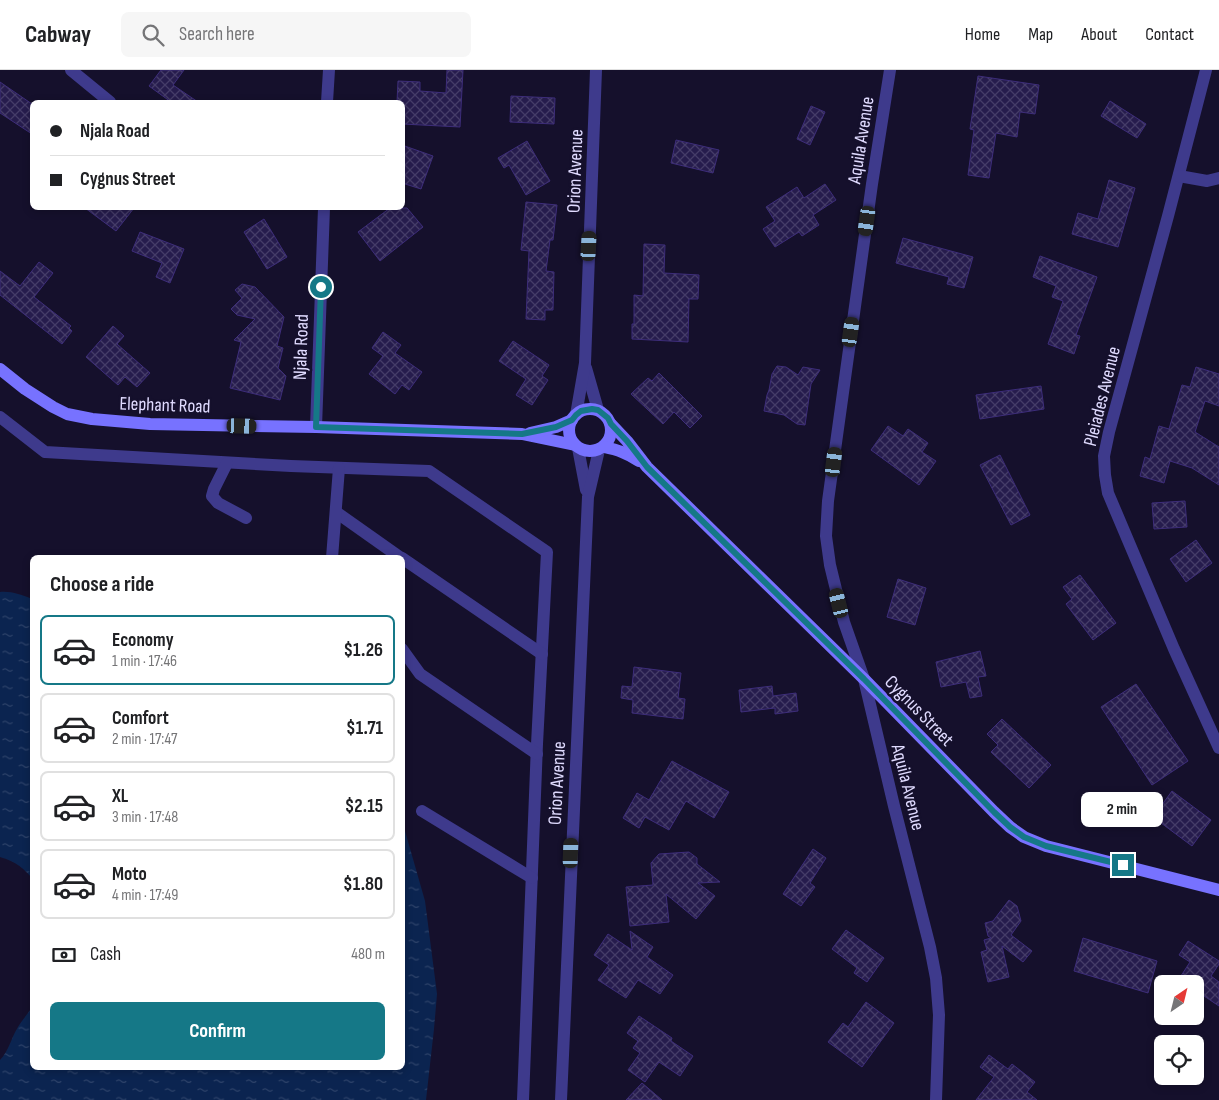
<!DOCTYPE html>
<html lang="en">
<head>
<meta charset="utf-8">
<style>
	:root { --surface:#fff; --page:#f6f6f6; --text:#202124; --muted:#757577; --line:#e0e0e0; --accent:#157887 }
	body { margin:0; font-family:"Sofia Sans Condensed",sans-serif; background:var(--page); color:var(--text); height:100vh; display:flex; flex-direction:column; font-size:19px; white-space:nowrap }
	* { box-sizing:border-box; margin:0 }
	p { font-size:16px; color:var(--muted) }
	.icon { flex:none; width:28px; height:28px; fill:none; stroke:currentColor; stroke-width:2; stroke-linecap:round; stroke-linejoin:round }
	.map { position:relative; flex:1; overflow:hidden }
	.drawer { position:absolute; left:30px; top:485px; width:375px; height:515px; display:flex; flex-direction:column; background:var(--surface); border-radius:8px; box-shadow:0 2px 8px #0003 }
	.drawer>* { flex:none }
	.guide { position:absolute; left:30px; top:30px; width:375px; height:110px; border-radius:8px; box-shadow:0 2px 8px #0003; display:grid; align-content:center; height:110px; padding:0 20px; background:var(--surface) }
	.needle { width:32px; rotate:35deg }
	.fabs { position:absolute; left:1154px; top:905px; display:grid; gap:10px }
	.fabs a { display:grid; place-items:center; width:50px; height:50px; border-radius:8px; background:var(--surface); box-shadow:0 2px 8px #0003; font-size:25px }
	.end { position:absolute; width:22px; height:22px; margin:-11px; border:6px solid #157887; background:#fff; box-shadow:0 0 0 2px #fff }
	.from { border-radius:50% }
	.bubble { position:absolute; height:35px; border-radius:8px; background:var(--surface); box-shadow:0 2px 8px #0003; font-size:16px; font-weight:700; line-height:35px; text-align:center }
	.car { position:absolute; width:15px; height:30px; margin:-15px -8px; border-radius:6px; box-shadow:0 0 4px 1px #0007; background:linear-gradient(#222 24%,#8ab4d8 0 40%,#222 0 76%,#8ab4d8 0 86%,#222 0) }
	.guide b { display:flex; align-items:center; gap:18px; height:48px; font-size:19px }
	.guide b+b { border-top:1px solid var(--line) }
	.guide i { width:12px; height:12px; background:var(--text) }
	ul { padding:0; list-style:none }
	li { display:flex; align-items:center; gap:15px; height:70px; margin:0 10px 8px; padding:0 10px; border:2px solid var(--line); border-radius:8px }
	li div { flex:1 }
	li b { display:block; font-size:19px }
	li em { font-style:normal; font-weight:700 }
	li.current { border-color:var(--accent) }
	li>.icon { width:45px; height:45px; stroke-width:1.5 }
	h2 { padding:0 20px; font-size:22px; line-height:60px }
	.pay { display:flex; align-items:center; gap:12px; height:55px; padding:0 20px; font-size:19px }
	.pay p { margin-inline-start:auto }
	.cta { display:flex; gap:10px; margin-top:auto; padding:10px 20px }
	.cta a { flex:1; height:58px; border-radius:8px; background:var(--accent); color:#fff; font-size:20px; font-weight:700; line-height:58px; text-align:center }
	header { display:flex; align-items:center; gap:30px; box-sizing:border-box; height:70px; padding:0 25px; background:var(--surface); border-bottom:1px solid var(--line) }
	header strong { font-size:24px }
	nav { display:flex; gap:28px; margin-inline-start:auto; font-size:18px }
	.search { width:350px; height:45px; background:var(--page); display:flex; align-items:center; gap:12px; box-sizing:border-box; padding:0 18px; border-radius:8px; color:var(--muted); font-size:19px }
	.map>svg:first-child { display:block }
	.water { fill:url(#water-ripples) }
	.building { fill:url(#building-cross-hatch); stroke:#3d2d7a }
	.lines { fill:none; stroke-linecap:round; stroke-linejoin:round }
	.street { stroke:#3e3a8c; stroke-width:12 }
	.secondary { stroke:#7772ff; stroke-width:12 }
	.route { stroke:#157887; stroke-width:6 }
	.labels { text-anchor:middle; stroke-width:5; stroke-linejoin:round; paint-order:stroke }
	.street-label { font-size:19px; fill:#e0dbff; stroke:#15102c }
</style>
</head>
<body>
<header>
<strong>Cabway</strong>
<div class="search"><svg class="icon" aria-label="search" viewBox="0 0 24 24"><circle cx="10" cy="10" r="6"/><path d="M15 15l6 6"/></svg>Search here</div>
<nav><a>Home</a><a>Map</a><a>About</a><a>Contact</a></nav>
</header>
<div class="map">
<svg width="1219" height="1030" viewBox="0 0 1219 1030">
	<defs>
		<pattern id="water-ripples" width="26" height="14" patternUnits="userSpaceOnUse" patternTransform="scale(1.25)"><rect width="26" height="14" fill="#0b2450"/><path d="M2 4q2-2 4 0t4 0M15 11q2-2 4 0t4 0" fill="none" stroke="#2e436a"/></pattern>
		<pattern id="building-cross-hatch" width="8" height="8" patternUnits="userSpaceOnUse" patternTransform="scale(1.25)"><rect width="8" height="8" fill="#261c4d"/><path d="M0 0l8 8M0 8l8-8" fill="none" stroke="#453c68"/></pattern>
	</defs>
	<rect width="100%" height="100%" fill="#15102c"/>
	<g class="water">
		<path d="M0 522C11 521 22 525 32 529V808C21 796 16 792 0 787Z"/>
		<path d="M403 754 425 831 437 924 434 959 426 1030H0V990C9 981 11 968 18 957 22 950 28 944 32 937V998H402Z"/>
	</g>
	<g class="building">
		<polygon points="161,0 184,0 173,15 198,32 171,32 149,16"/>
		<polygon points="447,0 463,0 460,57 402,54 402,32 397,32 398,11 420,12 420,21 446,23"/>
		<polygon points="978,6 1039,15 1035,44 1020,42 1017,67 996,63 989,108 968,105 974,60 970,59"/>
		<polygon points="0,12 32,34 32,64 0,43"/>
		<polygon points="511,26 555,28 554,54 510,52"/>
		<polygon points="1110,31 1146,54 1137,68 1101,46"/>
		<polygon points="811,36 825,42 810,75 797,69"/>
		<polygon points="676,70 719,80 713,103 671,93"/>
		<polygon points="527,71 550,111 526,125 509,95 504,98 498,88"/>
		<polygon points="402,75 433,86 421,119 402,113"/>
		<polygon points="1109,110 1135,118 1118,177 1072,164 1078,143 1098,149"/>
		<polygon points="825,114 836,130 813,145 819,155 802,166 799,162 775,177 763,159 775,151 766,137 797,117 804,128"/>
		<polygon points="526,132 557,135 553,170 550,170 546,201 554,202 553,240 545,240 545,250 526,249 529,181 521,180"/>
		<polygon points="85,138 134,138 116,161"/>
		<polygon points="390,138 407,138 423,157 380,191 358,162"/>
		<polygon points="264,149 287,187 267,199 244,162"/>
		<polygon points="140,162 184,179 170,213 156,207 162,193 132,181"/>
		<polygon points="903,168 973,187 964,218 947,214 949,207 896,193"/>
		<polygon points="644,174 665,175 664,203 699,205 698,229 689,229 688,272 632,269 632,254 634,254 634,225 643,226"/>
		<polygon points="1040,186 1097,207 1076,265 1080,266 1074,284 1048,274 1063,231 1052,227 1056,216 1033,207"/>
		<polygon points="39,192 53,203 34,227 71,256 69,258 72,261 62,274 0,225 0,201 20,216"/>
		<polygon points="242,214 255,217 284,247 277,276 283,278 278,298 286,306 280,330 230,318 241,272 234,270 255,249 237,245 231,239 242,228 235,220"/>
		<polygon points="113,256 124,266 117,274 150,303 137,317 125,307 118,315 86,287"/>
		<polygon points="383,262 401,275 395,283 422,302 409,320 402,315 395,324 369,304 383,286 372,278"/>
		<polygon points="513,271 549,295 542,306 548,310 532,335 516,325 526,309 499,291"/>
		<polygon points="777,296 786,297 798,305 803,297 820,300 811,314 805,355 797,354 784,345 764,341 767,325 769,320 772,304"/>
		<polygon points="1196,297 1219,304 1219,336 1205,331 1195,362 1219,377 1219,415 1192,398 1170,391 1164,413 1140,406 1145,387 1150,389 1159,356 1169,359 1182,315 1190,317"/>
		<polygon points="659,303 702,346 690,358 674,342 663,354 631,324 648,308 652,311"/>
		<polygon points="1041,316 1044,339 980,349 976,325"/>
		<polygon points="888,356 903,366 908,359 928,373 922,382 936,391 919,415 871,380"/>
		<polygon points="1000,385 1030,445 1011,455 980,395"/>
		<polygon points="1185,431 1187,457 1154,459 1152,433"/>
		<polygon points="1196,470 1212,493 1186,512 1170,489"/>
		<polygon points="1080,505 1116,553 1093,570 1066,534 1072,529 1063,517"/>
		<polygon points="898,509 926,518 915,555 887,547"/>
		<polygon points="980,581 986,606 978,607 982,626 970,628 966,612 941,617 936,592"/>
		<polygon points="634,597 681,603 678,628 685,629 683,649 632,643 633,630 621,628 622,616 632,617"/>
		<polygon points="1136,614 1188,691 1152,715 1101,637"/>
		<polygon points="772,616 773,626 796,623 798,641 775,644 775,638 741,642 739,620"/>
		<polygon points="1002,649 1051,695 1029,718 991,682 998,675 987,664"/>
		<polygon points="672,691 729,722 714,748 686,731 669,760 645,747 639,758 623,748 637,723 649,730"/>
		<polygon points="1172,721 1211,750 1192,776 1153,747"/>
		<polygon points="813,779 826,788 810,813 815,817 801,836 783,824"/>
		<polygon points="689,782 697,788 697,794 720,812 698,813 715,826 696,849 666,824 669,852 630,856 626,817 653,815 651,793 659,784"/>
		<polygon points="1009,830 1017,836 1021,851 1011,865 1032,881 1023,892 1002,876 1009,907 988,912 981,882 987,880 984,870 991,868 988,866 985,853 993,851"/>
		<polygon points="846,860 884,888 867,912 854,903 857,898 832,879"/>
		<polygon points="630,861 653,877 647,887 673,905 660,924 638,910 626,928 598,910 609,895 594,885 608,864 632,880"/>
		<polygon points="1083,868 1157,891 1148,923 1074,901"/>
		<polygon points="1188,871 1219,891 1219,894 1211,906 1219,912 1219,936 1195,920 1195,914 1186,914 1179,909 1190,892 1179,885"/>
		<polygon points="866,932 894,953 862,997 828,972 843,953 848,957"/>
		<polygon points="639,946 672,968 671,971 693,986 680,1006 659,992 645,1012 628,1000 640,983 633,978 638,971 627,963"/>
		<polygon points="989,985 1008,999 1012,994 1035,1012 1027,1022 1037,1030 976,1030 994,1007 980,997"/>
		<polygon points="642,1013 662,1030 626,1030"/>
	</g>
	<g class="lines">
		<g class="street">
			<polyline points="71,0 110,32"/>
			<polyline points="890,0 872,114 836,373 828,431 826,466 830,495 844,552 864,609 894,736 930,877 936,908 939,945 936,1030"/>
			<polyline points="1206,0 1168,146 1109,362 1104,386 1105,405 1108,423 1174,579 1219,678"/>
			<polyline points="327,32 329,0"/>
			<polyline points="1179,106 1207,111 1219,108"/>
			<polyline points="586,298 598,340"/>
			<polyline points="576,345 585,293 596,0"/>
			<polyline points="0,347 45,382 291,396 429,401 547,482 537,674 523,1030"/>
			<polyline points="316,357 324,138"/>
			<polyline points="578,378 586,420"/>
			<polyline points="227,393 214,419 212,426 218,433 246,448"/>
			<polyline points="336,442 401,488"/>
			<polyline points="332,488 339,398"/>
			<polyline points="402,488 542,584"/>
			<polyline points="402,579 420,604 537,684"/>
			<polyline points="422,741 532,808"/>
			<polyline points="561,1030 588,427 599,380"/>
		</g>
		<g class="secondary">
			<polyline points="0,299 25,319 53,337 67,344 92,349 150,354 316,357 522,364 575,375"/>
			<circle cx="590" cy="360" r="21"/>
			<polyline points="611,354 627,371 647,397 864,609 994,742 1010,757 1024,767 1046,776 1219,820"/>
			<polyline points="530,363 556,357 572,350"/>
			<path d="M604 377C618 380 627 383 639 391"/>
		</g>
	</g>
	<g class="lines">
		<polyline class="route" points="321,217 316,357 522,364 556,357 572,350 576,345 581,341 592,339 598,340 608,348 611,354 627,371 647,397 864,609 994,742 1010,757 1024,767 1046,776 1123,795"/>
	</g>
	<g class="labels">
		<g class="street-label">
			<text transform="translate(860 70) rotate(-81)" y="7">Aquila Avenue</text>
			<text transform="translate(574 101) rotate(-88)" y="7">Orion Avenue</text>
			<text transform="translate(300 277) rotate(-88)" y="7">Njala Road</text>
			<text transform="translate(1101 326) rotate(-76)" y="7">Pleiades Avenue</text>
			<text transform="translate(165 334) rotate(2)" y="7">Elephant Road</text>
			<text transform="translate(920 640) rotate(46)" y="7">Cygnus Street</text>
			<text transform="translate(556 713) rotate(-87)" y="7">Orion Avenue</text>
			<text transform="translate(909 717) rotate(76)" y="7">Aquila Avenue</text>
		</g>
	</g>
</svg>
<div class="fabs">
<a><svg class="needle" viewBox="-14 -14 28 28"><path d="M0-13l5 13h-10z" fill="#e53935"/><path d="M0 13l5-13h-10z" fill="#757577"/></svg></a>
<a><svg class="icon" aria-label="locate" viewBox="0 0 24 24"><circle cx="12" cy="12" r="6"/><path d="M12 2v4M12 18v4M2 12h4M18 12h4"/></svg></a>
</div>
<i class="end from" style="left:321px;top:217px"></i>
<i class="end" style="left:1123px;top:795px"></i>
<div class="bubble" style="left:1081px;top:722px;width:82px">2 min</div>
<i class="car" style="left:867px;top:151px;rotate:188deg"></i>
<i class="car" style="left:589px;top:176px;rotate:3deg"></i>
<i class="car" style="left:851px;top:262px;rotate:8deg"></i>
<i class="car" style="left:242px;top:356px;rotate:92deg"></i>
<i class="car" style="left:834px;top:392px;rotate:7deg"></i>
<i class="car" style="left:839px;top:533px;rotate:346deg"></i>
<i class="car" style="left:571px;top:783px;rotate:2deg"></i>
<div class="guide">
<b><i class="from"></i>Njala Road</b>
<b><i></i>Cygnus Street</b>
</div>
<section class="drawer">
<h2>Choose a ride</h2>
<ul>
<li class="current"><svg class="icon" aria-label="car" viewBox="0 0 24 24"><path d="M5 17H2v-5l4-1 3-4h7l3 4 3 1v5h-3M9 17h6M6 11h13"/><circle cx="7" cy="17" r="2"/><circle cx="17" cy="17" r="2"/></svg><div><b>Economy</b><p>1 min · 17:46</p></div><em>$1.26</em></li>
<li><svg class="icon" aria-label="car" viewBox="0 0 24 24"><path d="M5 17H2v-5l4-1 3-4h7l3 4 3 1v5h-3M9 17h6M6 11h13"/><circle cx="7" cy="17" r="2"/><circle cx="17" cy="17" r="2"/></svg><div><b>Comfort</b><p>2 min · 17:47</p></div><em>$1.71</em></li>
<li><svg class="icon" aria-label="car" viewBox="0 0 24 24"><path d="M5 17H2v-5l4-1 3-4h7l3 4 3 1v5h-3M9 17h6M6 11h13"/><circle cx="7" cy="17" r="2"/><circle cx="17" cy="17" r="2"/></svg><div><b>XL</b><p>3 min · 17:48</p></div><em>$2.15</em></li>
<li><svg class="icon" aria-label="car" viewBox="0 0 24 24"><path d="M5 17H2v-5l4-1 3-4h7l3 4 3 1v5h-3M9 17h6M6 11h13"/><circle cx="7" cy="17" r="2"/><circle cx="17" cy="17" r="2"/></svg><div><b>Moto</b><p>4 min · 17:49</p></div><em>$1.80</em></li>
</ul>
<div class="pay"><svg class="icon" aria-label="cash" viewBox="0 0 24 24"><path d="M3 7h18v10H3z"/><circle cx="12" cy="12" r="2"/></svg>Cash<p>480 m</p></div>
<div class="cta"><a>Confirm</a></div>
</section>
</div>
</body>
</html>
